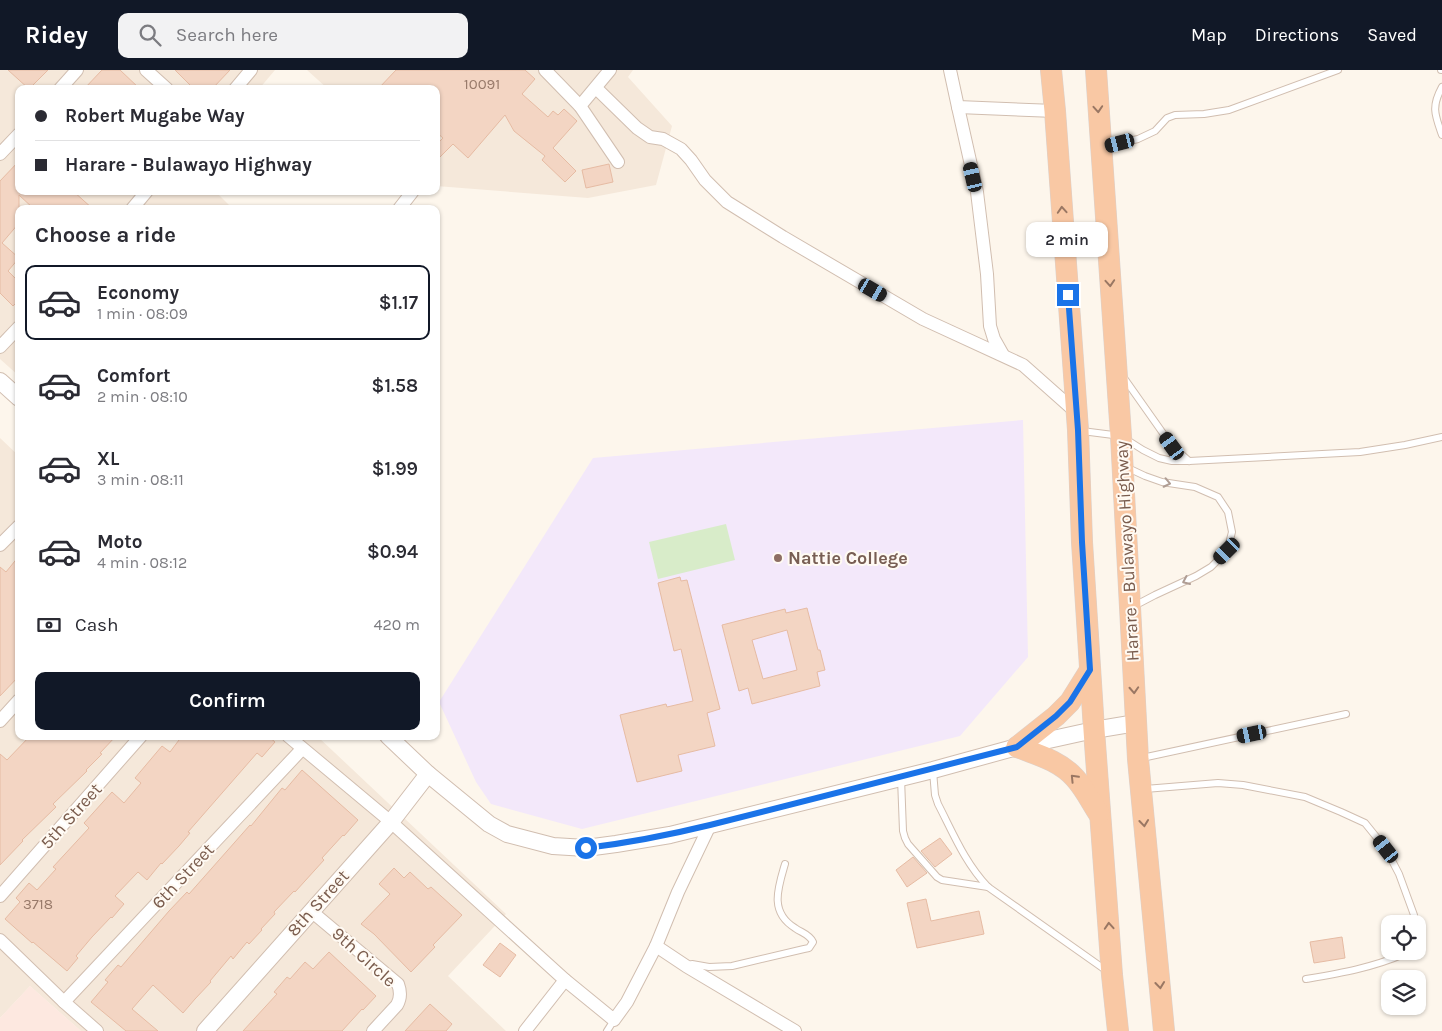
<!DOCTYPE html>
<html lang="en">
<head>
<meta charset="utf-8">
<style>
	:root { --surface:#fff; --page:#f2f2f3; --text:#2b2b33; --muted:#7c7c81; --line:#e1e1e2; --accent:#111827 }
	body { margin:0; font-family:Karla,sans-serif; background:var(--page); color:var(--text); height:100vh; display:flex; flex-direction:column; font-size:19px; white-space:nowrap }
	* { box-sizing:border-box; margin:0 }
	p { font-size:16px; color:var(--muted) }
	.icon { flex:none; width:28px; height:28px; fill:none; stroke:currentColor; stroke-width:2; stroke-linecap:round; stroke-linejoin:round }
	.map { position:relative; flex:1; overflow:hidden }
	.panel { position:absolute; left:15px; top:135px; width:425px; height:535px; display:flex; flex-direction:column; background:var(--surface); border-radius:10px; box-shadow:0 1px 4px #0004 }
	.panel>* { flex:none }
	.top-card { position:absolute; left:15px; top:15px; width:425px; height:110px; border-radius:10px; box-shadow:0 1px 4px #0004; display:grid; align-content:center; height:110px; padding:0 20px; background:var(--surface) }
	.buttons { position:absolute; left:1381px; top:845px; display:grid; gap:10px }
	.buttons a { display:grid; place-items:center; width:45px; height:45px; border-radius:10px; background:var(--surface); box-shadow:0 1px 4px #0004; font-size:25px }
	.end { position:absolute; width:22px; height:22px; margin:-11px; border:6px solid #1a73e8; background:#fff; box-shadow:0 0 0 2px #fff }
	.from { border-radius:50% }
	.bubble { position:absolute; height:35px; border-radius:10px; background:var(--surface); box-shadow:0 1px 4px #0004; font-size:16px; font-weight:600; line-height:35px; text-align:center }
	.car { position:absolute; width:15px; height:30px; margin:-15px -8px; border-radius:6px; box-shadow:0 0 4px 1px #0007; background:linear-gradient(#222 24%,#8ab4d8 0 40%,#222 0 76%,#8ab4d8 0 86%,#222 0) }
	.top-card b { display:flex; align-items:center; gap:18px; height:48px; font-size:19px }
	.top-card b+b { border-top:1px solid var(--line) }
	.top-card i { width:12px; height:12px; background:var(--text) }
	ul { padding:0; list-style:none }
	li { display:flex; align-items:center; gap:15px; height:75px; margin:0 10px 8px; padding:0 10px; border:2px solid transparent; border-radius:10px }
	li div { flex:1 }
	li b { display:block; font-size:19px }
	li em { font-style:normal; font-weight:600 }
	li.current { border-color:var(--accent) }
	li>.icon { width:45px; height:45px; stroke-width:1.5 }
	h2 { padding:0 20px; font-size:22px; line-height:60px }
	.pay { display:flex; align-items:center; gap:12px; height:55px; padding:0 20px; font-size:19px }
	.pay p { margin-inline-start:auto }
	.button { display:flex; gap:10px; margin-top:auto; padding:10px 20px }
	.button a { flex:1; height:58px; border-radius:10px; background:var(--accent); color:#fff; font-size:20px; font-weight:600; line-height:58px; text-align:center }
	header { display:flex; align-items:center; gap:30px; box-sizing:border-box; height:70px; padding:0 25px; background:var(--accent); color:#fff }
	header strong { font-size:24px }
	nav { display:flex; gap:28px; margin-inline-start:auto; font-size:18px }
	.search { width:350px; height:45px; background:var(--page); display:flex; align-items:center; gap:12px; box-sizing:border-box; padding:0 18px; border-radius:10px; color:var(--muted); font-size:19px }
	.map>svg:first-child { display:block }
	.residential { fill:#f5e8da }
	.commercial { fill:#fde8e0 }
	.education { fill:#f3e8fa }
	.grass { fill:#d8ecc9 }
	.building { fill:#f3d5c3; stroke:#e6bba3; fill-rule:evenodd }
	.lines { fill:none; stroke-linecap:round; stroke-linejoin:round }
	.service-casing { stroke:#d1beb0; stroke-width:8 }
	.minor-casing { stroke:#d1beb0; stroke-width:14 }
	.tertiary-casing { stroke:#d1beb0; stroke-width:18 }
	.trunk-casing { stroke:#dad1cd; stroke-width:22 }
	.service { stroke:#fff; stroke-width:6 }
	.minor { stroke:#fff; stroke-width:12 }
	.tertiary { stroke:#fff; stroke-width:16 }
	.trunk { stroke:#f9c8a4; stroke-width:21 }
	.oneway { stroke:#9a7763 }
	.oneway2 { stroke:#af9d94 }
	.route { stroke:#1a73e8; stroke-width:6 }
	.education-dot { fill:#8d6e63; stroke:#fffaf3; stroke-width:2 }
	.labels { text-anchor:middle; stroke-width:4; stroke-linejoin:round; paint-order:stroke }
	.number-label { font-size:15px; fill:#987a6a }
	.street-label { font-size:18px; fill:#7a5c4d; stroke:#fffaf3 }
	.education-label { font-size:18px; font-weight:bold; fill:#785e54; stroke:#fffaf3; text-anchor:start }
</style>
</head>
<body>
<header>
<strong>Ridey</strong>
<div class="search"><svg class="icon" aria-label="search" viewBox="0 0 24 24"><circle cx="10" cy="10" r="6"/><path d="M15 15l6 6"/></svg>Search here</div>
<nav><a>Map</a><a>Directions</a><a>Saved</a></nav>
</header>
<div class="map">
<svg width="1442" height="961" viewBox="0 0 1442 961">
	<rect width="100%" height="100%" fill="#fdf6ec"/>
	<g class="residential">
		<polygon points="0,0 275,0 259,19 19,19 19,121 215,121 233,139 19,139 19,306 0,289"/>
		<polygon points="307,0 633,0 628,7 672,56 656,115 588,128 436,116 436,19 328,19"/>
		<polygon points="0,368 19,386 19,666 317,666 506,844 448,906 506,961 81,961 30,916 0,948"/>
	</g>
	<polygon class="commercial" points="30,916 81,961 0,961 0,948"/>
	<polygon class="education" points="1023,350 1028,587 960,666 582,759 491,734 476,712 439,632 593,388"/>
	<polygon class="grass" points="726,454 735,490 658,509 649,472"/>
	<g class="building">
		<polygon points="8,0 48,0 29,19"/>
		<polygon points="102,0 120,0 140,19 84,19"/>
		<polygon points="175,0 230,0 212,19 194,19"/>
		<polygon points="396,0 525,0 535,9 522,24 548,47 553,41 558,45 564,39 577,51 553,78 576,101 565,112 542,90 545,86 514,61 505,45 468,88 453,74 436,91 436,75 443,68 436,62 436,19 378,19"/>
		<polygon points="19,91 19,121 73,121 93,139 34,139 19,125 19,153 2,173 19,188 8,201 19,212 19,230 13,236 0,223 0,111"/>
		<polygon points="609,94 613,112 586,118 582,100"/>
		<polygon points="19,486 19,606 0,626 0,497 6,502"/>
		<polygon points="680,507 681,511 687,510 720,639 707,643 715,676 678,685 682,701 637,712 620,645 666,634 667,637 693,631 681,579 674,581 658,513"/>
		<path d="M807 538 818 580H820L825 600 817 602 820 616 752 634 748 618 739 621 722 555 785 539 786 543ZM787 560 797 600 763 609 752 570Z"/>
		<polygon points="30,666 116,666 100,683 102,684 86,700 87,701 53,734 56,737 22,770 23,771 0,795 0,684 7,690"/>
		<polygon points="182,666 268,666 275,672 262,687 257,683 188,762 190,763 179,776 162,794 161,793 147,810 138,802 115,826 124,834 112,848 111,847 92,867 76,886 78,888 67,901 33,872 32,873 5,849 20,832 16,828 29,813 37,820 56,799 53,797 89,758 84,753 112,722 124,733 141,713 135,708 162,676 170,682"/>
		<polygon points="302,700 358,750 344,766 343,765 322,788 324,790 295,822 294,821 274,842 275,844 261,859 262,860 249,874 247,872 233,889 231,886 210,911 211,912 195,929 183,943 153,915 132,939 158,961 126,961 91,932 108,912 105,910 118,895 121,897 169,841 187,822 189,824 250,755 251,756 282,718 285,720"/>
		<polygon points="940,768 952,784 935,797 921,781"/>
		<polygon points="913,787 927,803 907,817 896,800"/>
		<polygon points="394,798 404,808 410,802 428,819 431,817 462,845 433,875 435,877 411,902 374,864 361,854 390,824 379,814"/>
		<polygon points="926,829 931,851 979,841 984,864 917,878 907,833"/>
		<polygon points="1342,867 1345,888 1314,893 1310,872"/>
		<polygon points="500,873 516,885 500,907 483,895"/>
		<polygon points="329,882 376,926 363,940 362,939 342,961 243,961 277,924 274,922 287,907 290,909 305,892 313,899"/>
		<polygon points="430,934 452,954 446,961 405,961"/>
	</g>
	<g class="lines">
		<defs>
			<g id="service">
				<polyline points="1441,0 1442,0"/>
				<path d="M1442 17C1431 37 1435 45 1442 65"/>
				<polyline points="1104,77 1138,69 1155,61 1167,48 1175,45 1204,44 1229,40 1338,0"/>
				<polyline points="1124,308 1172,376 1189,391"/>
				<polyline points="1082,361 1121,366 1143,380 1159,388 1172,391 1189,391 1360,382 1405,375 1442,367"/>
				<polyline points="1128,398 1145,406 1162,412 1195,417 1218,427 1228,442 1232,462 1227,481 1211,497 1196,506 1155,525 1134,536"/>
				<polyline points="1142,688 1346,644"/>
				<path d="M933 701 935 725 938 734C953 763 965 793 988 817L1107 901"/>
				<polyline points="901,708 903,761 905,768 908,774 937,807 942,810 988,817"/>
				<polyline points="1145,719 1218,713 1243,715 1305,727 1341,742 1365,753 1386,779 1399,804 1414,845 1414,854"/>
				<path d="M690 895 692 894 709 897 732 896 804 879 809 878 813 872C809 864 802 863 795 858 769 842 778 818 785 794"/>
				<path d="M1306 909C1341 903 1371 898 1404 884L1406 881"/>
				<polyline points="607,961 614,950"/>
			</g>
			<g id="minor">
				<polyline points="146,0 167,19"/>
				<polyline points="545,0 580,36 618,92"/>
				<polyline points="950,0 958,37 1055,41"/>
				<polyline points="596,18 637,58 650,67 663,69 681,79 691,90 705,110 727,132 783,167 923,249 1023,295 1076,342"/>
				<polyline points="60,19 77,0"/>
				<polyline points="235,19 251,0"/>
				<polyline points="580,36 610,0"/>
				<polyline points="958,37 977,122 987,204 990,256 994,269 1003,285"/>
				<polyline points="0,84 19,64"/>
				<polyline points="132,139 147,121"/>
				<polyline points="399,139 413,121"/>
				<polyline points="0,277 19,257"/>
				<polyline points="0,475 19,456"/>
				<polyline points="0,651 19,630"/>
				<polyline points="288,666 391,752 565,910 614,950 627,932 656,876 678,822 710,755"/>
				<polyline points="0,826 141,666"/>
				<path d="M311 841 398 914C401 922 401 928 397 935L373 961"/>
				<polyline points="0,870 64,932 97,961"/>
				<polyline points="656,876 686,896 795,961"/>
				<polyline points="64,932 302,679"/>
				<polyline points="525,961 565,910"/>
			</g>
			<g id="tertiary">
				<polyline points="0,311 19,328"/>
				<polyline points="388,666 428,704 489,754 507,764 553,776 586,778 616,774 670,765 933,700 1017,677 1094,660 1136,653"/>
				<polyline points="205,961 391,752 428,704"/>
			</g>
			<g id="trunk">
				<polyline points="1051,0 1055,41 1078,360 1082,472 1094,660 1112,905 1118,961"/>
				<polyline points="1096,0 1121,366 1138,689 1164,961"/>
				<path d="M1017 677C1038 685 1060 691 1075 708 1085 719 1091 732 1099 744"/>
				<polyline points="1017,677 1056,646 1070,632 1090,600"/>
			</g>
		</defs>
		<use href="#service" class="service-casing"/>
		<use href="#minor" class="minor-casing"/>
		<use href="#tertiary" class="tertiary-casing"/>
		<use href="#trunk" class="trunk-casing"/>
		<use href="#service" class="service"/>
		<use href="#minor" class="minor"/>
		<use href="#tertiary" class="tertiary"/>
		<use href="#trunk" class="trunk"/>
	</g>
	<defs><path id="oneway-chevron" d="M-2-3.5L2.5 0L-2 3.5" fill="none" stroke-width="1.6" stroke-linecap="round" stroke-linejoin="round" transform="scale(1.25)"/></defs>
	<g class="oneway">
		<use href="#oneway-chevron" transform="translate(1098 39) rotate(86)"/>
		<use href="#oneway-chevron" transform="translate(1062 140) rotate(-94)"/>
		<use href="#oneway-chevron" transform="translate(1110 213) rotate(86)"/>
		<use href="#oneway-chevron" transform="translate(1134 620) rotate(87)"/>
		<use href="#oneway-chevron" transform="translate(1074 708) rotate(-134)"/>
		<use href="#oneway-chevron" transform="translate(1144 753) rotate(84)"/>
		<use href="#oneway-chevron" transform="translate(1109 856) rotate(-94)"/>
		<use href="#oneway-chevron" transform="translate(1160 915) rotate(84)"/>
	</g>
	<g class="oneway2">
		<use href="#oneway-chevron" transform="translate(1167 413) rotate(12)"/>
		<use href="#oneway-chevron" transform="translate(1186 511) rotate(156)"/>
	</g>
	<g class="lines">
		<path class="route" d="M586 778C628 773 669 765 710 755L1017 677 1056 646 1070 632 1090 600 1082 472 1078 360 1068 225"/>
	</g>
	<circle class="education-dot" cx="778" cy="488" r="5"/>
	<g class="labels">
		<g class="number-label">
			<text x="482" y="19">10091</text>
			<text x="38" y="839">3718</text>
		</g>
		<g class="street-label">
			<text transform="translate(1127 481) rotate(-93)" y="6">Harare - Bulawayo Highway</text>
			<text transform="translate(71 746) rotate(-48)" y="6">5th Street</text>
			<text transform="translate(183 806) rotate(-47)" y="6">6th Street</text>
			<text transform="translate(318 833) rotate(-48)" y="6">8th Street</text>
			<text transform="translate(364 887) rotate(42)" y="6">9th Circle</text>
		</g>
		<g class="education-label">
			<text x="788" y="494">Nattie College</text>
		</g>
	</g>
</svg>
<div class="buttons">
<a><svg class="icon" aria-label="locate" viewBox="0 0 24 24"><circle cx="12" cy="12" r="6"/><path d="M12 2v4M12 18v4M2 12h4M18 12h4"/></svg></a>
<a><svg class="icon" aria-label="layers" viewBox="0 0 24 24"><path d="M12 4l9 5-9 5-9-5zM3 14l9 5 9-5"/></svg></a>
</div>
<i class="end from" style="left:586px;top:778px"></i>
<i class="end" style="left:1068px;top:225px"></i>
<div class="bubble" style="left:1026px;top:152px;width:82px">2 min</div>
<i class="car" style="left:1120px;top:73px;rotate:256deg"></i>
<i class="car" style="left:973px;top:107px;rotate:347deg"></i>
<i class="car" style="left:873px;top:220px;rotate:120deg"></i>
<i class="car" style="left:1172px;top:376px;rotate:324deg"></i>
<i class="car" style="left:1227px;top:481px;rotate:225deg"></i>
<i class="car" style="left:1252px;top:664px;rotate:258deg"></i>
<i class="car" style="left:1386px;top:779px;rotate:322deg"></i>
<div class="top-card">
<b><i class="from"></i>Robert Mugabe Way</b>
<b><i></i>Harare - Bulawayo Highway</b>
</div>
<section class="panel">
<h2>Choose a ride</h2>
<ul>
<li class="current"><svg class="icon" aria-label="car" viewBox="0 0 24 24"><path d="M5 17H2v-5l4-1 3-4h7l3 4 3 1v5h-3M9 17h6M6 11h13"/><circle cx="7" cy="17" r="2"/><circle cx="17" cy="17" r="2"/></svg><div><b>Economy</b><p>1 min · 08:09</p></div><em>$1.17</em></li>
<li><svg class="icon" aria-label="car" viewBox="0 0 24 24"><path d="M5 17H2v-5l4-1 3-4h7l3 4 3 1v5h-3M9 17h6M6 11h13"/><circle cx="7" cy="17" r="2"/><circle cx="17" cy="17" r="2"/></svg><div><b>Comfort</b><p>2 min · 08:10</p></div><em>$1.58</em></li>
<li><svg class="icon" aria-label="car" viewBox="0 0 24 24"><path d="M5 17H2v-5l4-1 3-4h7l3 4 3 1v5h-3M9 17h6M6 11h13"/><circle cx="7" cy="17" r="2"/><circle cx="17" cy="17" r="2"/></svg><div><b>XL</b><p>3 min · 08:11</p></div><em>$1.99</em></li>
<li><svg class="icon" aria-label="car" viewBox="0 0 24 24"><path d="M5 17H2v-5l4-1 3-4h7l3 4 3 1v5h-3M9 17h6M6 11h13"/><circle cx="7" cy="17" r="2"/><circle cx="17" cy="17" r="2"/></svg><div><b>Moto</b><p>4 min · 08:12</p></div><em>$0.94</em></li>
</ul>
<div class="pay"><svg class="icon" aria-label="cash" viewBox="0 0 24 24"><path d="M3 7h18v10H3z"/><circle cx="12" cy="12" r="2"/></svg>Cash<p>420 m</p></div>
<div class="button"><a>Confirm</a></div>
</section>
</div>
</body>
</html>
